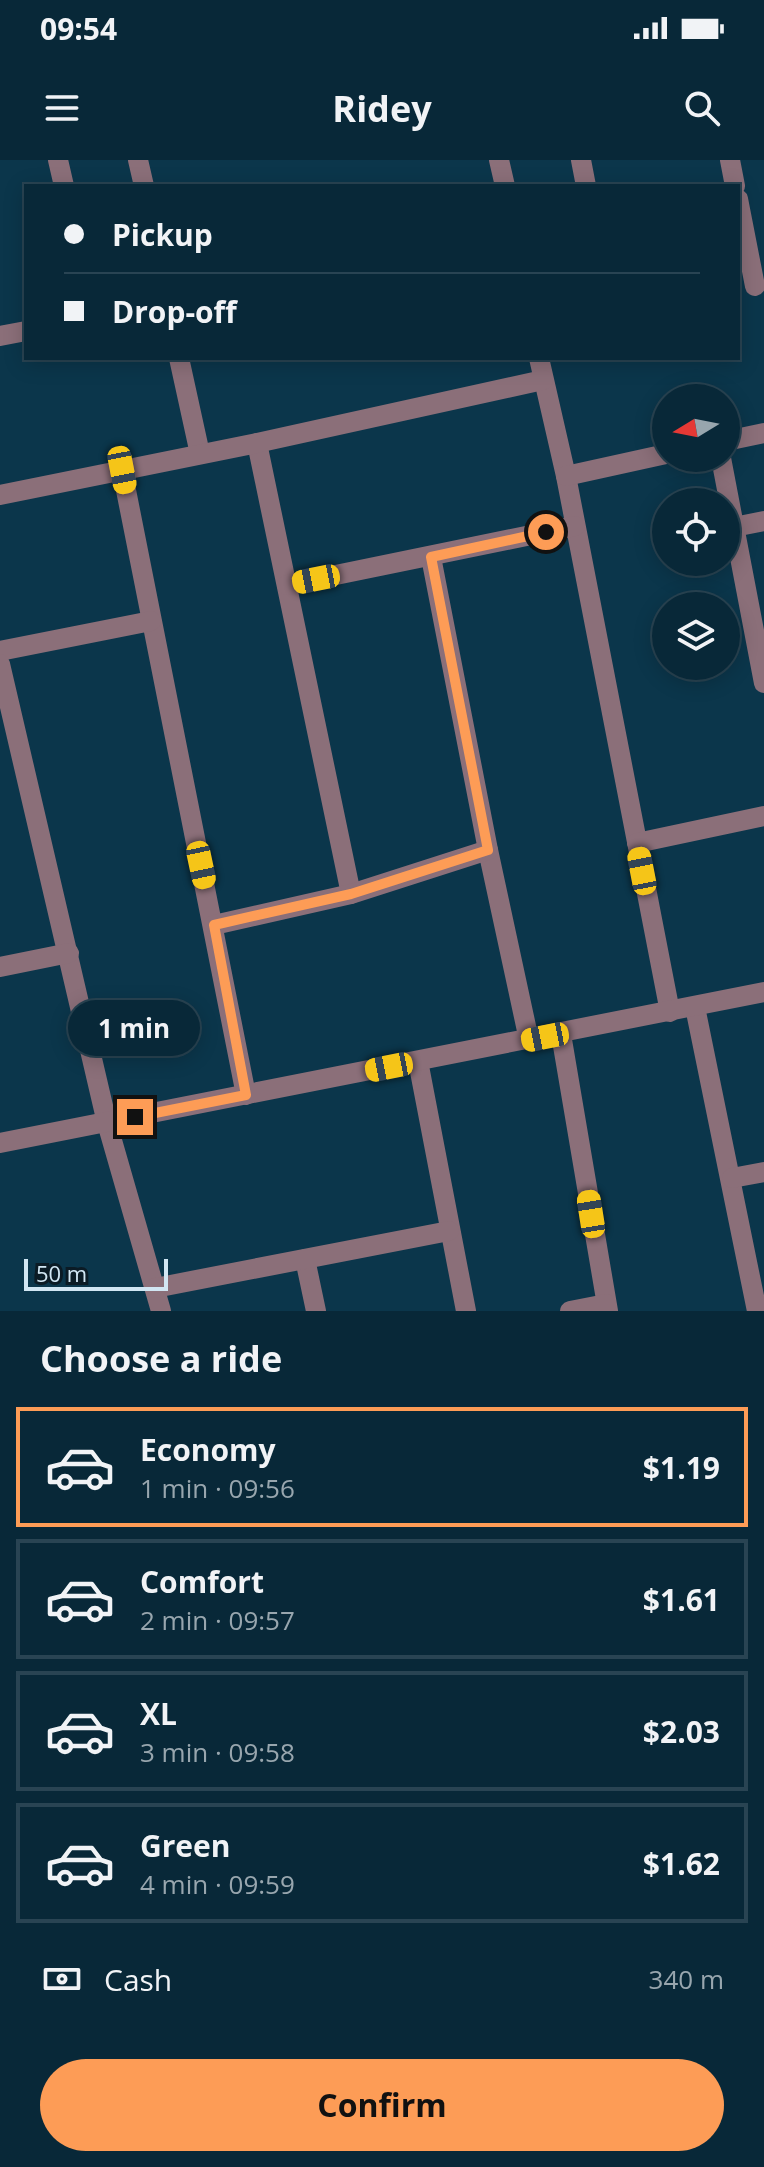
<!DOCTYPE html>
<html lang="en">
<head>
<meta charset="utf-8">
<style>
	:root { --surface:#082838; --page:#163443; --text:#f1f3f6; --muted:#98a6ae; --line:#294453; --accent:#fd9c56 }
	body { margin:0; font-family:"Open Sans",sans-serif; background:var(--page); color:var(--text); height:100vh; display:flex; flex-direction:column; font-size:30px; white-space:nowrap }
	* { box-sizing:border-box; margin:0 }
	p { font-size:26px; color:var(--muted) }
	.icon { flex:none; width:44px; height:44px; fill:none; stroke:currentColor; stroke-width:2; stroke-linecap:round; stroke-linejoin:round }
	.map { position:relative; height:1151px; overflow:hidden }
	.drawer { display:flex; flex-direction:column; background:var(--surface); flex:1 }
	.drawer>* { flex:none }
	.guide { position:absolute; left:24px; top:24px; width:716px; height:176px; border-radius:0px; box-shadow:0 4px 20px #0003,0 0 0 2px var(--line); display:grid; align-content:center; height:176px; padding:0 40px; background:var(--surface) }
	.needle { width:52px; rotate:260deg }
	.tools { position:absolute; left:652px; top:224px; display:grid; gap:16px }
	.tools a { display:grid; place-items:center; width:88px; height:88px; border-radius:50%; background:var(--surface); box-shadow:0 4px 20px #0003,0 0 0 2px var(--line); font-size:40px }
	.scale { position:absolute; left:24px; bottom:20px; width:144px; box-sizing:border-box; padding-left:8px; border:4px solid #d1e6f3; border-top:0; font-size:22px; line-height:28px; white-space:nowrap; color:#d1e6f3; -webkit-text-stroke:6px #0b1b25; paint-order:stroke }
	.end { position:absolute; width:36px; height:36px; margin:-18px; border:10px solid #fd9c56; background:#111; box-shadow:0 0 0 4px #111 }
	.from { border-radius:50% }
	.bubble { position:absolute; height:56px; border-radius:28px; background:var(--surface); box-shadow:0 4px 20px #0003,0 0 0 2px var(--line); font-size:26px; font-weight:700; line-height:56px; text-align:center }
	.car { position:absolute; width:24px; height:48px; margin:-24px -12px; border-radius:10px; box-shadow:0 0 6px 2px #0007; background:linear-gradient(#f5c518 24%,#345 0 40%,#f5c518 0 76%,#345 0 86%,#f5c518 0) }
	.guide b { display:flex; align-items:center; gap:28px; height:76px; font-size:30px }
	.guide b+b { border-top:2px solid var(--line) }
	.guide i { width:20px; height:20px; background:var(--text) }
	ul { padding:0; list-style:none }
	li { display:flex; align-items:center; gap:24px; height:120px; margin:0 16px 12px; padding:0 24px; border:4px solid var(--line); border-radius:0px }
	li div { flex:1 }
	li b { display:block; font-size:30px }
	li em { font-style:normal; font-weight:700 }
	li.selected { border-color:var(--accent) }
	li>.icon { width:72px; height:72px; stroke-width:1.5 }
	h2 { padding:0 40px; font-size:36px; line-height:96px }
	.pay { display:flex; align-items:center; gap:20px; height:88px; padding:0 40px; font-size:30px }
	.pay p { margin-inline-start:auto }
	.cta { display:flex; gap:16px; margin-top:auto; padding:16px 40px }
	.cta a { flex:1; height:92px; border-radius:48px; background:var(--accent); color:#111; font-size:32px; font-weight:700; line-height:92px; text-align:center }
	.status { display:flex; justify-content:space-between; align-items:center; height:56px; padding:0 40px; background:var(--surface); direction:ltr }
	.status svg { height:22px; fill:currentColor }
	header { display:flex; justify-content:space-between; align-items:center; height:104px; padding:0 40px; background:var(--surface); font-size:36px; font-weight:700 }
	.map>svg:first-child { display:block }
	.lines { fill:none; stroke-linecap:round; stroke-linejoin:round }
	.minor { stroke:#8b6f79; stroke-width:20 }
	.route { stroke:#fd9c56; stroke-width:10 }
</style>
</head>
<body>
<div class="status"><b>09:54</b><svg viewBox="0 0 49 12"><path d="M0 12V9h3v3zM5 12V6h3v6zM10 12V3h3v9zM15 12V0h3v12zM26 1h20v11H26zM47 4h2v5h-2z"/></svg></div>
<header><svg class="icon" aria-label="menu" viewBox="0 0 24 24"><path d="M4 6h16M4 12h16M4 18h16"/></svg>Ridey<svg class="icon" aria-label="search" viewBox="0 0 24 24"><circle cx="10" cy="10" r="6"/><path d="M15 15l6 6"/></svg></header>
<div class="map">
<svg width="764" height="1151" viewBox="0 0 764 1151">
	<rect width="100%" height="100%" fill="#0b364b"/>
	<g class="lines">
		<g class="minor">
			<polyline points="58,0 64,26"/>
			<polyline points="138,0 144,26"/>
			<polyline points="499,0 505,26"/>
			<polyline points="581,0 586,26"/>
			<polyline points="730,0 735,26"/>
			<polyline points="738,39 755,126"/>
			<polyline points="0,176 26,171"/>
			<polyline points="179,198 200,294"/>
			<polyline points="539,198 566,316 670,852"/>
			<polyline points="726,281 764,273"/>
			<polyline points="257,283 351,734"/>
			<polyline points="721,298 764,523"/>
			<polyline points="122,310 246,935"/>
			<polyline points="566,316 666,294"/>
			<polyline points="0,335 257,283 543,220"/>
			<polyline points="734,367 764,361"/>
			<polyline points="431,397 488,690 529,880"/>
			<polyline points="287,425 575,366"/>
			<polyline points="0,491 151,461"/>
			<polyline points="0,504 107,963 161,1151"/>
			<polyline points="637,683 764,656"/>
			<polyline points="214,765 351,734 488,690"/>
			<polyline points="0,807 69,793"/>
			<polyline points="695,847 757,1151"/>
			<polyline points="561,874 608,1151"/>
			<polyline points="418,901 466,1151"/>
			<polyline points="0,983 764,832"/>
			<polyline points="732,1018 764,1012"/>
			<polyline points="305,1099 316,1151"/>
			<polyline points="155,1128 449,1071"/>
			<polyline points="570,1151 606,1144"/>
		</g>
	</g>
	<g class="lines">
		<polyline class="route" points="135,957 246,935 214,765 351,734 488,690 431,397 546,372"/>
	</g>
</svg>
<div class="tools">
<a><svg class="needle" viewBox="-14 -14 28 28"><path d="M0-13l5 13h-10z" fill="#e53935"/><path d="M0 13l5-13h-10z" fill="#98a6ae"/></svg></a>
<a><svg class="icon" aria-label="locate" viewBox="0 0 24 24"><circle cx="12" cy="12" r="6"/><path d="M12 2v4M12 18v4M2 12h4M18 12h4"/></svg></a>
<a><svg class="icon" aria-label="layers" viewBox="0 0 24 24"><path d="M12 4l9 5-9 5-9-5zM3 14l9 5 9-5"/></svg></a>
</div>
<div class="scale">50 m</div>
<i class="end from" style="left:546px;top:372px"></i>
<i class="end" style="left:135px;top:957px"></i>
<div class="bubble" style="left:68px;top:840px;width:132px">1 min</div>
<i class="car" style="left:122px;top:310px;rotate:169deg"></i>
<i class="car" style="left:316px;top:419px;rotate:259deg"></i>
<i class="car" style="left:201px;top:705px;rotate:168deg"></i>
<i class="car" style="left:642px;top:711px;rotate:349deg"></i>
<i class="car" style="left:545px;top:877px;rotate:259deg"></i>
<i class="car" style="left:389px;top:907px;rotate:259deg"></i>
<i class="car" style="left:591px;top:1054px;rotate:351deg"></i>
<div class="guide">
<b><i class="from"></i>Pickup</b>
<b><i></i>Drop-off</b>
</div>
</div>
<section class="drawer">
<h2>Choose a ride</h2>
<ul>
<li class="selected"><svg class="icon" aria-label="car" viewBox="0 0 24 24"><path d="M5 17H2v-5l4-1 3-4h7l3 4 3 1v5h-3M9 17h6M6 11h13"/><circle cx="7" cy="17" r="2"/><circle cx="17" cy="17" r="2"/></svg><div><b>Economy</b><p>1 min · 09:56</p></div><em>$1.19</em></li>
<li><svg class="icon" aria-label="car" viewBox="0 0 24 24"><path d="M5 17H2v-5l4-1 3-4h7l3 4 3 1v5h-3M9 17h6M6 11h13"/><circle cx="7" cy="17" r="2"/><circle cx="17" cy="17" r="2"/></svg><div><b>Comfort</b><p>2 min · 09:57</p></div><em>$1.61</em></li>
<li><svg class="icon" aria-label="car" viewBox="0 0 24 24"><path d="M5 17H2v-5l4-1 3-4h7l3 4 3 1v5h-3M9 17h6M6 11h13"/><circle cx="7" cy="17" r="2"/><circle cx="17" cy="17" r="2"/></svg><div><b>XL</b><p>3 min · 09:58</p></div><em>$2.03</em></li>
<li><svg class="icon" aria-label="car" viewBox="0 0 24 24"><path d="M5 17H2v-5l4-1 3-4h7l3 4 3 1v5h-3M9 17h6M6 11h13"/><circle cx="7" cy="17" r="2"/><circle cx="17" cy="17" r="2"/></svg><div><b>Green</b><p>4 min · 09:59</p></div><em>$1.62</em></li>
</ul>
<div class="pay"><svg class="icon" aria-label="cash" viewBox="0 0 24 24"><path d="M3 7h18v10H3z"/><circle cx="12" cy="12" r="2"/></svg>Cash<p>340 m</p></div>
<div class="cta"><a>Confirm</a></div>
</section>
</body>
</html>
